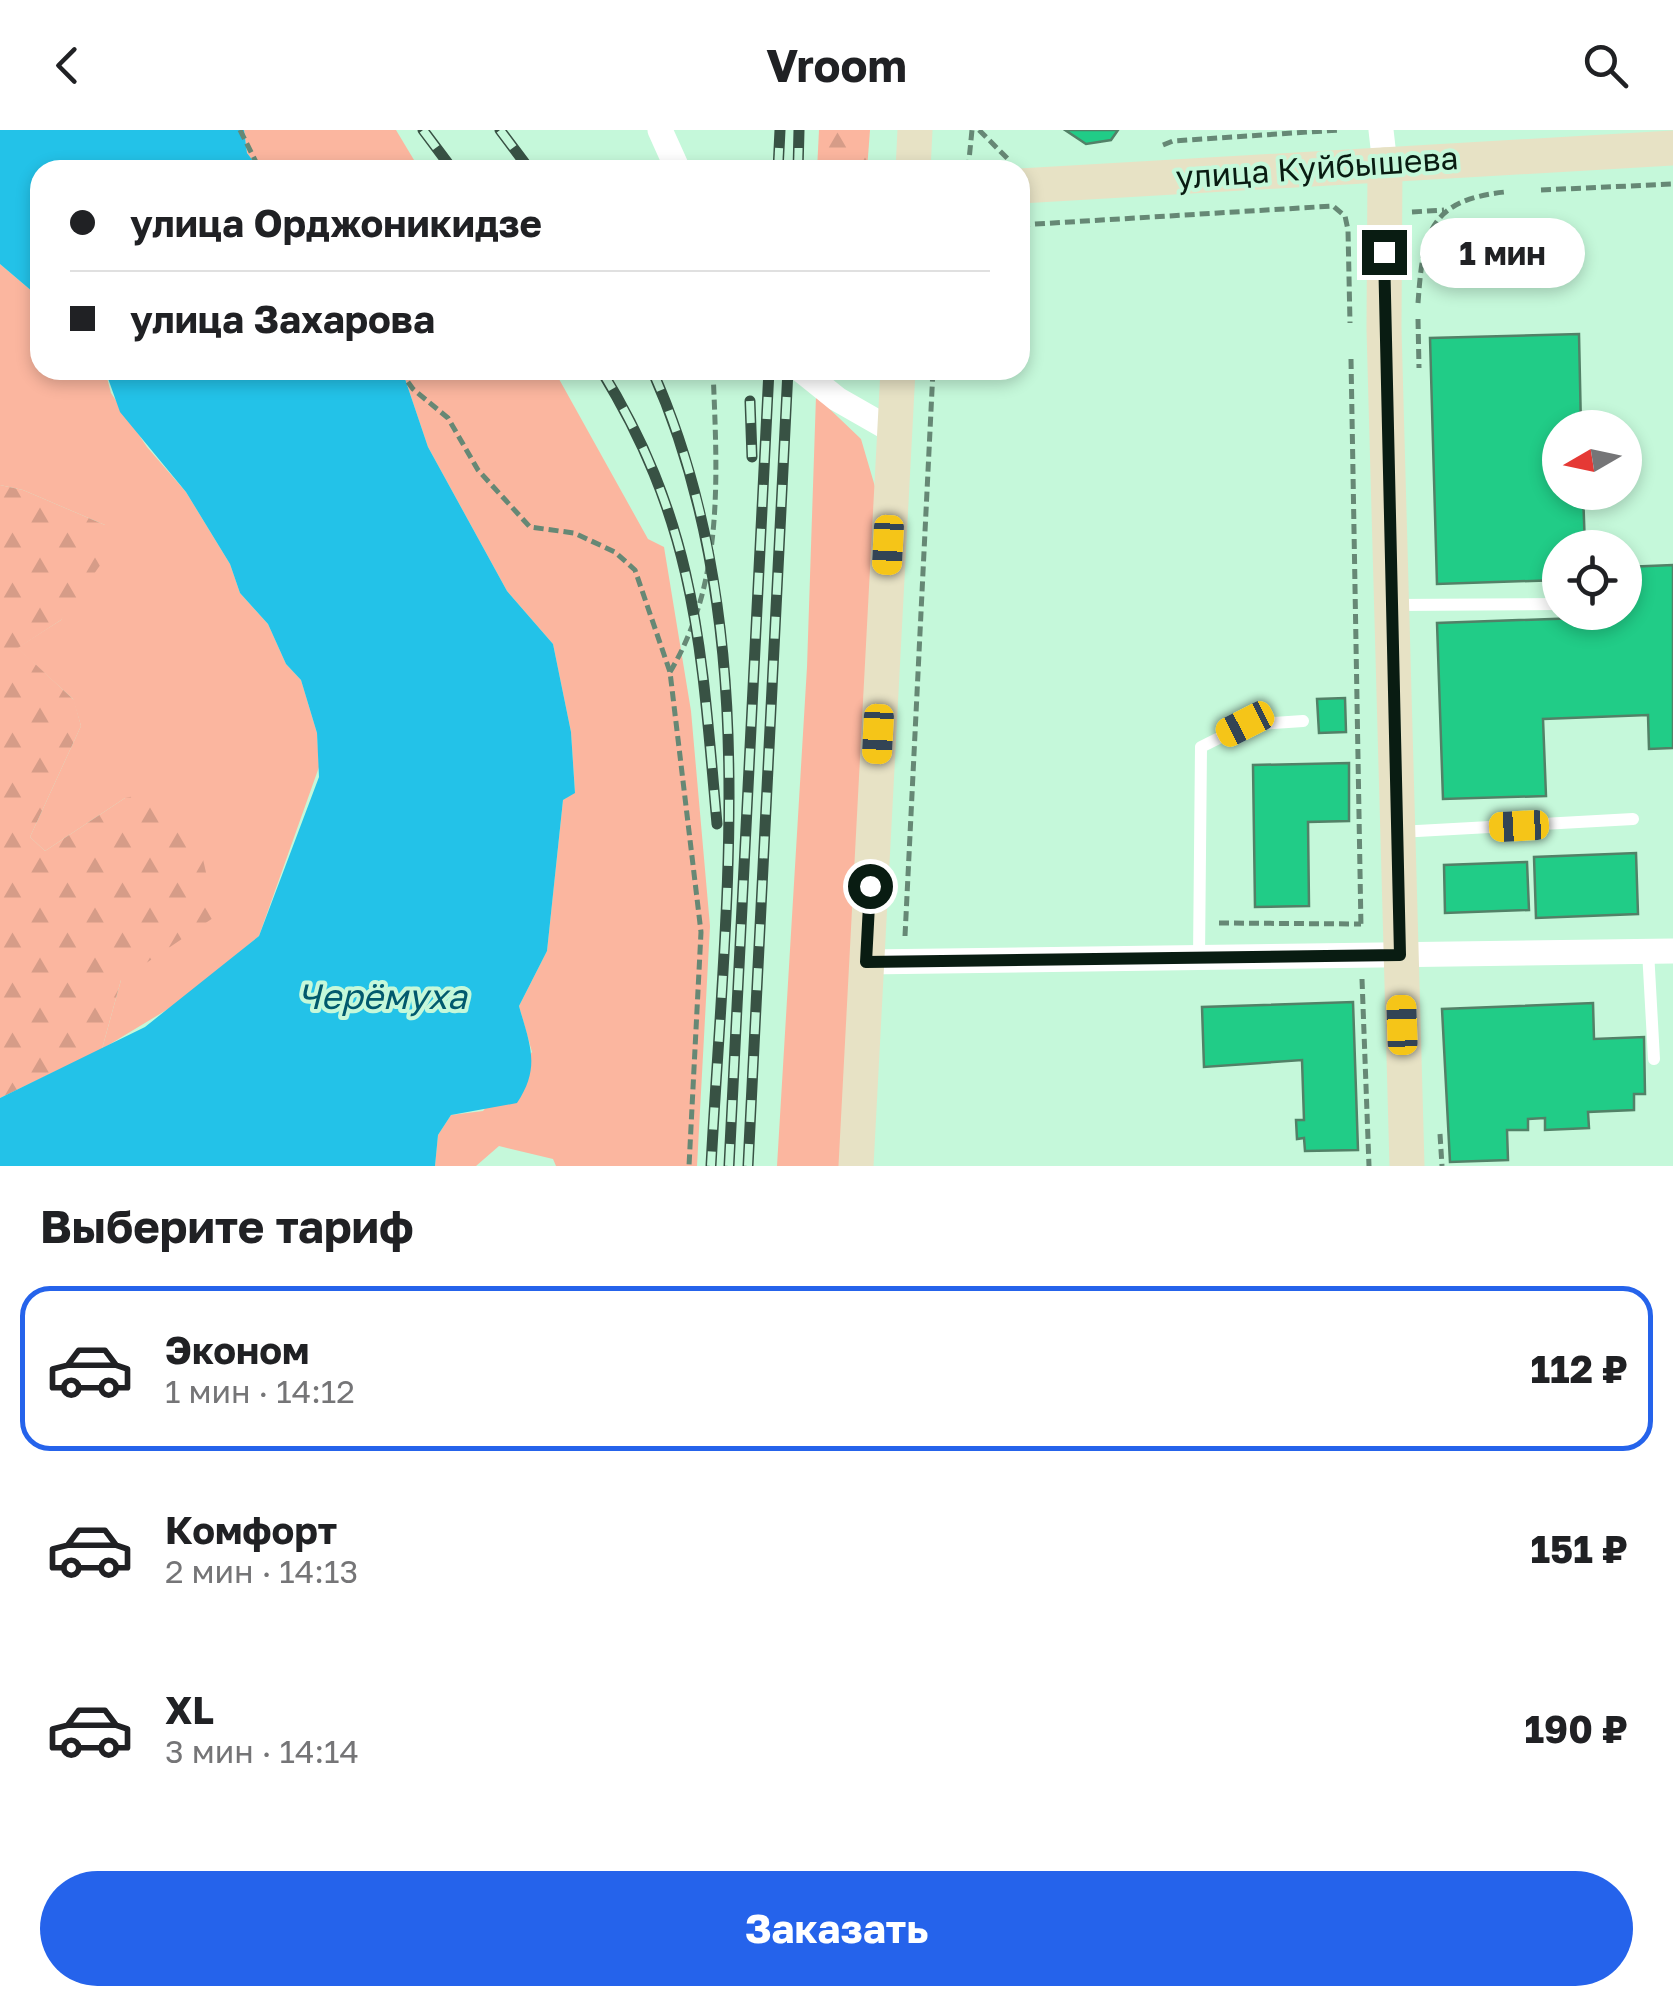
<!DOCTYPE html>
<html lang="ru">
<head>
<meta charset="utf-8">
<style>
	:root { --surface:#fff; --page:#f2f2f2; --text:#202124; --muted:#757577; --line:#e0e0e0; --accent:#2563eb }
	body { margin:0; font-family:"Golos Text",sans-serif; background:var(--page); color:var(--text); height:100vh; display:flex; flex-direction:column; font-size:38px; white-space:nowrap }
	* { box-sizing:border-box; margin:0 }
	p { font-size:32px; color:var(--muted) }
	.icon { flex:none; width:55px; height:55px; fill:none; stroke:currentColor; stroke-width:2; stroke-linecap:round; stroke-linejoin:round }
	.map { position:relative; height:1036px; overflow:hidden }
	.side { display:flex; flex-direction:column; background:var(--surface); flex:1 }
	.side>* { flex:none }
	.guide { position:absolute; left:30px; top:30px; width:1000px; height:220px; border-radius:30px; box-shadow:0 5px 15px #0003; display:grid; align-content:center; height:220px; padding:0 40px; background:var(--surface) }
	.needle { width:65px; rotate:261deg }
	.tools { position:absolute; left:1542px; top:280px; display:grid; gap:20px }
	.tools a { display:grid; place-items:center; width:100px; height:100px; border-radius:50%; background:var(--surface); box-shadow:0 5px 15px #0003; font-size:50px }
	.end { position:absolute; width:45px; height:45px; margin:-22px; border:12px solid #091c12; background:#fff; box-shadow:0 0 0 5px #fff }
	.from { border-radius:50% }
	.bubble { position:absolute; height:70px; border-radius:35px; background:var(--surface); box-shadow:0 5px 15px #0003; font-size:32px; font-weight:700; line-height:70px; text-align:center }
	.car { position:absolute; width:30px; height:60px; margin:-30px -15px; border-radius:12px; box-shadow:0 0 8px 2px #0007; background:linear-gradient(#f5c518 24%,#345 0 40%,#f5c518 0 76%,#345 0 86%,#f5c518 0) }
	.guide b { display:flex; align-items:center; gap:35px; height:95px; font-size:38px }
	.guide b+b { border-top:2px solid var(--line) }
	.guide i { width:25px; height:25px; background:var(--text) }
	ul { padding:0; list-style:none }
	li { display:flex; align-items:center; gap:30px; height:165px; margin:0 20px 15px; padding:0 20px; border:5px solid transparent; border-radius:30px }
	li div { flex:1 }
	li b { display:block; font-size:38px }
	li em { font-style:normal; font-weight:700 }
	li.current { border-color:var(--accent) }
	li>.icon { width:90px; height:90px; stroke-width:1.5 }
	h2 { padding:0 40px; font-size:45px; line-height:120px }
	.primary-button { display:flex; gap:20px; margin-top:auto; padding:20px 40px }
	.primary-button a { flex:1; height:115px; border-radius:60px; background:var(--accent); color:#fff; font-size:40px; font-weight:700; line-height:115px; text-align:center }
	header { display:flex; justify-content:space-between; align-items:center; height:130px; padding:0 40px; background:var(--surface); font-size:45px; font-weight:700 }
	.map>svg:first-child { display:block }
	.grass { fill:#fbb69f }
	.forest { fill:url(#forest-firs) }
	.water { fill:#23c2e8 }
	.building { fill:#21cc87; stroke:#528167; stroke-width:2.5 }
	.lines { fill:none; stroke-linecap:round; stroke-linejoin:round }
	.path { stroke:#668875; stroke-width:5; stroke-dasharray:10 5; stroke-linecap:butt }
	.lane { stroke:#fff; stroke-width:12 }
	.street { stroke:#fff; stroke-width:25 }
	.secondary { stroke:#e7e2c5; stroke-width:35 }
	.rail-casing { stroke:#385244; stroke-width:11 }
	.rail { stroke:#c5f8da; stroke-width:8; stroke-dasharray:22; stroke-linecap:butt }
	.route { stroke:#091c12; stroke-width:12 }
	.labels { text-anchor:middle; stroke-width:8; stroke-linejoin:round; paint-order:stroke }
	.street-label { font-size:32px; fill:#091c12; stroke:#c5f8da }
	.water-label { font-size:35px; font-style:italic; fill:#01596d; stroke:#c5f8da }
</style>
</head>
<body>
<header><svg class="icon" aria-label="back" viewBox="0 0 24 24"><path d="M15 5l-7 7 7 7"/></svg>Vroom<svg class="icon" aria-label="search" viewBox="0 0 24 24"><circle cx="10" cy="10" r="6"/><path d="M15 15l6 6"/></svg></header>
<div class="map">
<svg width="1673" height="1036" viewBox="0 0 1673 1036">
	<defs>
		<pattern id="forest-firs" width="22" height="20" patternUnits="userSpaceOnUse" patternTransform="scale(2.5)"><rect width="22" height="20" fill="#fbb69f"/><path d="M5 1l3.5 6h-7zM16 11l3.5 6h-7z" fill="#d69c88"/></pattern>
	</defs>
	<rect width="100%" height="100%" fill="#c5f8da"/>
	<g class="grass">
		<polygon points="244,0 396,0 420,40 260,40 247,23"/>
		<polygon points="0,134 40,168 40,240 105,240 111,263 147,317 186,362 230,434 240,463 268,494 286,534 301,550 317,603 319,637 259,806 178,873 102,919 121,850 125,668 45,721 30,707 81,596 73,569 17,518 61,490 105,395 23,360 0,355"/>
		<polygon points="402,240 554,240 648,409 664,417 691,581 710,796 697,1036 556,1036 553,1029 499,1016 476,1036 435,1036 438,1005 451,985 483,981 532,922 519,876 547,821 563,670 575,662 571,602 553,514 507,461 428,317"/>
		<polygon points="816,266 861,309 876,360 843,1036 777,1036 807,537"/>
	</g>
	<g class="forest">
		<polygon points="819,0 870,0 867,40 817,40"/>
		<polygon points="0,355 23,360 105,395 111,420 61,490 18,518 74,570 81,596 30,707 45,721 125,668 152,662 202,725 216,786 121,850 102,919 0,968"/>
	</g>
	<g class="water">
		<polygon points="0,0 244,0 247,23 260,40 40,40 40,168 0,134"/>
		<path d="M105 240H402L428 317 507 461 553 514 571 602 575 663 563 670 547 821 519 876C530 915 541 937 517 973L451 985 438 1005 435 1036H0V968L145 897 259 806 319 647 317 603 301 550 286 534 268 494 240 463 230 434 186 362 120 282Z"/>
	</g>
	<g class="building">
		<polygon points="1118,0 1111,10 1086,14 1065,0"/>
		<polygon points="1579,204 1581,298 1560,298 1560,362 1583,362 1585,418 1560,418 1560,450 1437,454 1430,208"/>
		<polygon points="1673,435 1673,618 1649,619 1648,585 1543,589 1546,666 1443,669 1437,493 1607,487 1607,482 1625,482 1625,437"/>
		<polygon points="1345,568 1346,602 1319,603 1317,569"/>
		<polygon points="1349,633 1349,691 1308,692 1309,776 1255,777 1253,635"/>
		<polygon points="1636,723 1638,784 1536,788 1534,727"/>
		<polygon points="1527,732 1529,780 1445,783 1444,735"/>
		<polygon points="1353,872 1358,1020 1305,1021 1304,1008 1297,1009 1296,990 1304,990 1302,930 1204,937 1202,877"/>
		<polygon points="1593,873 1594,909 1644,907 1645,964 1634,964 1634,980 1588,982 1589,998 1545,1000 1545,988 1528,989 1528,1000 1507,1000 1508,1030 1450,1032 1442,879"/>
	</g>
	<g class="lines">
		<g class="path">
			<polyline points="240,0 260,40"/>
			<polyline points="979,0 1008,29"/>
			<polyline points="1163,15 1173,11 1339,0"/>
			<polyline points="968,40 972,0"/>
			<polyline points="1541,60 1673,54"/>
			<polyline points="1412,82 1444,80"/>
			<polyline points="1020,95 1333,76 1345,86 1348,100 1350,193"/>
			<path d="M1418 173C1423 105 1428 70 1505 62"/>
			<polyline points="1418,189 1419,238"/>
			<polyline points="1351,229 1361,798"/>
			<polyline points="399,240 413,259 448,288 478,340 530,397 574,403 615,422 635,440 670,542 701,802 689,1036"/>
			<path d="M670 542C725 450 717 343 713 240"/>
			<polyline points="1219,793 1361,794"/>
			<polyline points="905,806 933,240"/>
			<polyline points="1362,849 1369,1036"/>
			<polyline points="1440,1004 1442,1036"/>
		</g>
		<g class="lane">
			<polyline points="1394,475 1560,474"/>
			<polyline points="1399,702 1633,689"/>
			<polyline points="1648,821 1654,929"/>
			<polyline points="1199,828 1201,617 1245,595 1303,591"/>
		</g>
		<g class="street">
			<polyline points="660,0 678,40"/>
			<polyline points="1381,0 1385,35"/>
			<polyline points="801,240 837,269 893,301"/>
			<polyline points="866,832 1673,821"/>
		</g>
		<g class="secondary">
			<polyline points="1385,35 1384,199 1407,1036"/>
			<polyline points="913,40 915,0"/>
			<polyline points="1020,56 1673,18"/>
			<polyline points="856,1036 898,240"/>
		</g>
		<defs>
			<g id="rail">
				<polyline points="423,0 453,40"/>
				<polyline points="500,0 530,40"/>
				<polyline points="778,40 780,0"/>
				<polyline points="798,40 799,0"/>
				<path d="M601 240C697 396 701 517 717 694"/>
				<path d="M652 240C764 490 725 772 711 1036"/>
				<polyline points="750,271 752,327"/>
				<polyline points="729,1036 769,240"/>
				<polyline points="748,1036 788,240"/>
			</g>
		</defs>
		<use href="#rail" class="rail-casing"/>
		<use href="#rail" class="rail"/>
	</g>
	<g class="lines">
		<polyline class="route" points="870,756 866,832 1400,825 1384,122"/>
	</g>
	<g class="labels">
		<g class="street-label">
			<text transform="translate(1317 38) rotate(-4)" y="11">улица Куйбышева</text>
		</g>
		<g class="water-label">
			<text x="382" y="879">Черёмуха</text>
		</g>
	</g>
</svg>
<div class="tools">
<a><svg class="needle" viewBox="-14 -14 28 28"><path d="M0-13l5 13h-10z" fill="#e53935"/><path d="M0 13l5-13h-10z" fill="#757577"/></svg></a>
<a><svg class="icon" aria-label="locate" viewBox="0 0 24 24"><circle cx="12" cy="12" r="6"/><path d="M12 2v4M12 18v4M2 12h4M18 12h4"/></svg></a>
</div>
<i class="end from" style="left:870px;top:756px"></i>
<i class="end" style="left:1384px;top:122px"></i>
<div class="bubble" style="left:1420px;top:88px;width:165px">1 мин</div>
<i class="car" style="left:888px;top:415px;rotate:183deg"></i>
<i class="car" style="left:1245px;top:594px;rotate:243deg"></i>
<i class="car" style="left:878px;top:604px;rotate:183deg"></i>
<i class="car" style="left:1519px;top:696px;rotate:267deg"></i>
<i class="car" style="left:1402px;top:895px;rotate:358deg"></i>
<div class="guide">
<b><i class="from"></i>улица Орджоникидзе</b>
<b><i></i>улица Захарова</b>
</div>
</div>
<section class="side">
<h2>Выберите тариф</h2>
<ul>
<li class="current"><svg class="icon" aria-label="car" viewBox="0 0 24 24"><path d="M5 17H2v-5l4-1 3-4h7l3 4 3 1v5h-3M9 17h6M6 11h13"/><circle cx="7" cy="17" r="2"/><circle cx="17" cy="17" r="2"/></svg><div><b>Эконом</b><p>1 мин · 14:12</p></div><em>112 ₽</em></li>
<li><svg class="icon" aria-label="car" viewBox="0 0 24 24"><path d="M5 17H2v-5l4-1 3-4h7l3 4 3 1v5h-3M9 17h6M6 11h13"/><circle cx="7" cy="17" r="2"/><circle cx="17" cy="17" r="2"/></svg><div><b>Комфорт</b><p>2 мин · 14:13</p></div><em>151 ₽</em></li>
<li><svg class="icon" aria-label="car" viewBox="0 0 24 24"><path d="M5 17H2v-5l4-1 3-4h7l3 4 3 1v5h-3M9 17h6M6 11h13"/><circle cx="7" cy="17" r="2"/><circle cx="17" cy="17" r="2"/></svg><div><b>XL</b><p>3 мин · 14:14</p></div><em>190 ₽</em></li>
</ul>
<div class="primary-button"><a>Заказать</a></div>
</section>
</body>
</html>
